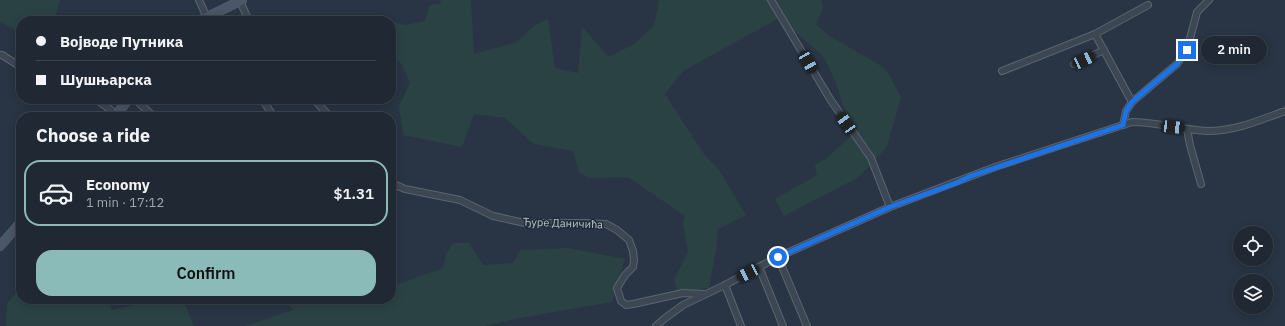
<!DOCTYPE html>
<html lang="en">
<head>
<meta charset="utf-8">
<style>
	:root { --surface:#1f2833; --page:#27303b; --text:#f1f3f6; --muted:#a1a6ac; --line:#3c444e; --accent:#8bbbb9 }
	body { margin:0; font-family:"IBM Plex Sans",sans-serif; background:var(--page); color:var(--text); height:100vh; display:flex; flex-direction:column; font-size:15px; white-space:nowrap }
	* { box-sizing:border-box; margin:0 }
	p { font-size:13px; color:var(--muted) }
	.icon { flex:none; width:22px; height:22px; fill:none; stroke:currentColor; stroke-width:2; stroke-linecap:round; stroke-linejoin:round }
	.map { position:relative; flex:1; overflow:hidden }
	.panel { position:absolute; left:16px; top:112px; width:380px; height:192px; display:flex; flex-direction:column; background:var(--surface); border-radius:16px; box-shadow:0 2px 10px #0003,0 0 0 1px var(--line) }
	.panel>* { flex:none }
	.guide { position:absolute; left:16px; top:16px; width:380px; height:88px; border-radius:16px; box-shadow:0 2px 10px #0003,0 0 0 1px var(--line); display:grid; align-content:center; height:88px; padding:0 20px; background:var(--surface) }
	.fabs { position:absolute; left:1233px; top:226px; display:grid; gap:8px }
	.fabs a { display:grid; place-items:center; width:40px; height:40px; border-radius:50%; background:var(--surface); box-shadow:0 2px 10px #0003,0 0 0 1px var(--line); font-size:20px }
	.end { position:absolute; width:18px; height:18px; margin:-9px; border:5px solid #1a73e8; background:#fff; box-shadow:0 0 0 2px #fff }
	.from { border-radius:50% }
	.bubble { position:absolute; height:28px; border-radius:14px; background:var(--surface); box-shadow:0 2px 10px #0003,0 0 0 1px var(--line); font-size:13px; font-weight:600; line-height:28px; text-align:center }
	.car { position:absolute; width:12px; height:24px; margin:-12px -6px; border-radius:5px; box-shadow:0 0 3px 1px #0007; background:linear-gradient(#222 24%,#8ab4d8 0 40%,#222 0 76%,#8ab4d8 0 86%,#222 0) }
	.guide b { display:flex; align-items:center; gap:14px; height:38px; font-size:15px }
	.guide b+b { border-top:1px solid var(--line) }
	.guide i { width:10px; height:10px; background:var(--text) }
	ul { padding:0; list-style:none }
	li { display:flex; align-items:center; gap:12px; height:66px; margin:0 8px 6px; padding:0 12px; border:2px solid transparent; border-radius:16px }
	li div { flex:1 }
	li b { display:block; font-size:15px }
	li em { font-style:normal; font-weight:600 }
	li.on { border-color:var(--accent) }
	li>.icon { width:36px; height:36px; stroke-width:1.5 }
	h2 { padding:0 20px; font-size:18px; line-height:48px }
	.cta { display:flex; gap:8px; margin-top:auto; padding:8px 20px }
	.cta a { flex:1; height:46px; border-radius:16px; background:var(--accent); color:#111; font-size:16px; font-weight:600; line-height:46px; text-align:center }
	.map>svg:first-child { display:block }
	.green { fill:#2b4244 }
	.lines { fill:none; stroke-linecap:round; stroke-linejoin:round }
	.street-casing { stroke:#5b6571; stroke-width:8 }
	.secondary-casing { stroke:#5b6571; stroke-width:10 }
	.street { stroke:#3d4753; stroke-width:6 }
	.secondary { stroke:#4b5666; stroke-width:9 }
	.route { stroke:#1a73e8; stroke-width:5 }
	.labels { text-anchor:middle; stroke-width:3; stroke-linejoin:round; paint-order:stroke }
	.street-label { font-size:11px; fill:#bac2cd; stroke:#212c39 }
</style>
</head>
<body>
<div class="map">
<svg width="1285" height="326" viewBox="0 0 1285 326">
	<rect width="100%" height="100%" fill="#293544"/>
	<g class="green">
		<polygon points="0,0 60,0 56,14 52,21 21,21 21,30 19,32 0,22"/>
		<polygon points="441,0 471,0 474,54 517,42 535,25 548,19 555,68 578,73 582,27 609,57 634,44 654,26 659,0 821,0 823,8 816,24 828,35 883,67 889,74 901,98 887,146 872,164 857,178 784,216 775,199 817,175 815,165 827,158 852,135 836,83 824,57 779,18 683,71 665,94 703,153 719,170 746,215 718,229 716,250 709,288 678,292 674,280 688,252 683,224 685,216 628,177 588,178 579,172 573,151 534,144 505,118 474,114 462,147 403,135 399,106 410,83 402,65 391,53 390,21 405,25 425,21 430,5 440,4"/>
		<polygon points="453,243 469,243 483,265 513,263 520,250 568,248 625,259 612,302 514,319 485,326 245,326 293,310 283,299 391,299 391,285 393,286 443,268 446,254"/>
		<polygon points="21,265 21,299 107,299 112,310 161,299 183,299 194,326 6,326 7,304 19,289"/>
	</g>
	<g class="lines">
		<defs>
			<g id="street">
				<polyline points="199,0 208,20"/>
				<polyline points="771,0 830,99 871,158 890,207"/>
				<polyline points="240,1 249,21"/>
				<polyline points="2,55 21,67"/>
				<polyline points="1074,64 1104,50"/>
				<polyline points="1002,71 1095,34"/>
				<polyline points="96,99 116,114"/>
				<polyline points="135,99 154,117"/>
				<polyline points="262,99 274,117"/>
				<polyline points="314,99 330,117"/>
				<polyline points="1132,102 1095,34 1148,5"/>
				<polyline points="1123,125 1126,111 1132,102 1177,64 1187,50 1197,12 1209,0"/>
				<polyline points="1187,129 1190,145 1201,184"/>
				<polyline points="391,183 405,189 460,200 493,216 525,223 586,223 606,224 617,230 629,240 633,251 634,260 633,267 625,275 617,288 621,301 626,305 633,304 683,293 704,294"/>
				<polyline points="778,257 807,326"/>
				<polyline points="759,267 783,326"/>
				<polyline points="725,285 741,326"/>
				<polyline points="223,299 224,300"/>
				<path d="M656 326 664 319 683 305 725 285 778 257 890 207 995 167 1132 122C1157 122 1182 130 1208 131 1236 131 1260 120 1285 111"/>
			</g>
			<g id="secondary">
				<polyline points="199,21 242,0"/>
				<polyline points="114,117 129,99"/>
				<polyline points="0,246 21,222"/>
			</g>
		</defs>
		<use href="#street" class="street-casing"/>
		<use href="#secondary" class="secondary-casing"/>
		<use href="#street" class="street"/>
		<use href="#secondary" class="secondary"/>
	</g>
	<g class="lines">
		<polyline class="route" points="778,257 890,207 956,183 971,176 1123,125 1126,111 1132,102 1147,89 1177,64 1187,50"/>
	</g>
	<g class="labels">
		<g class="street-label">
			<text transform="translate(563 223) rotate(2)" y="4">Ђуре Даничића</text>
		</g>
	</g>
</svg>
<div class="fabs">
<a><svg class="icon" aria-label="locate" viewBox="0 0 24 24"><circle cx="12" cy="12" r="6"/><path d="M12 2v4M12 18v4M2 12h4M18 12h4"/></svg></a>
<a><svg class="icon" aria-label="layers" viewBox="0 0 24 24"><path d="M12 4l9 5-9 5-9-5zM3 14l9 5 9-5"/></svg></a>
</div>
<i class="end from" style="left:778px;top:257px"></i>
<i class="end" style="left:1187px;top:50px"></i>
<div class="bubble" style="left:1201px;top:36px;width:66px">2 min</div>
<i class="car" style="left:1084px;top:60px;rotate:65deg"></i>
<i class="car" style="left:808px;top:62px;rotate:150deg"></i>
<i class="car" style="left:846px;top:123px;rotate:325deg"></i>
<i class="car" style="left:1173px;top:127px;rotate:96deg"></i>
<i class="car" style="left:748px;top:273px;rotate:243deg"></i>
<div class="guide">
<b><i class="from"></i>Војводе Путника</b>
<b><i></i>Шушњарска</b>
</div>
<section class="panel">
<h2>Choose a ride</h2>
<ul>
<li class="on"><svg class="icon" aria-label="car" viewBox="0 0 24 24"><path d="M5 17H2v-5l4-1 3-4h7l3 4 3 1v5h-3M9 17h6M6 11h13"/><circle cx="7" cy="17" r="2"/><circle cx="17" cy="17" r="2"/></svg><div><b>Economy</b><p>1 min · 17:12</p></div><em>$1.31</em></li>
</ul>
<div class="cta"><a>Confirm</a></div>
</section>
</div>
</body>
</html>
